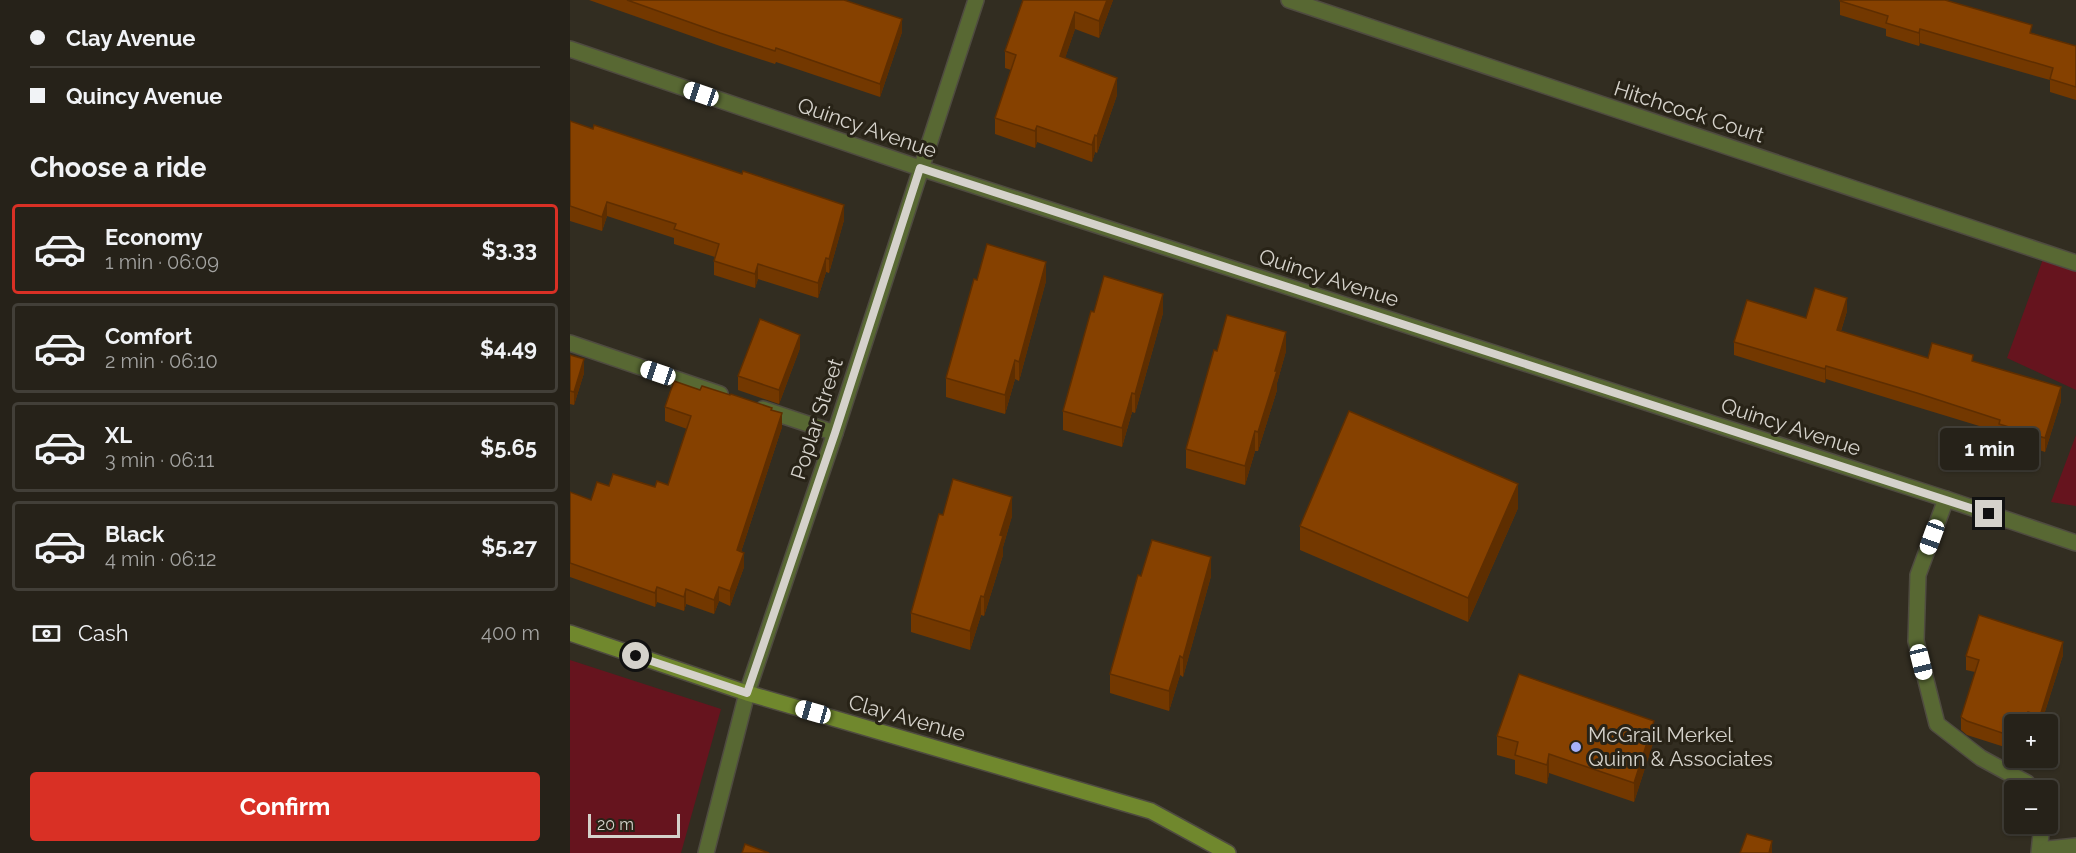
<!DOCTYPE html>
<html lang="en">
<head>
<meta charset="utf-8">
<style>
	:root { --surface:#262219; --page:#322f26; --text:#f1f3f6; --muted:#a4a4a2; --line:#423f38; --accent:#d93025 }
	body { margin:0; font-family:Raleway,sans-serif; background:var(--page); color:var(--text); height:100vh; display:flex; flex-direction:column; font-size:22px; white-space:nowrap }
	* { box-sizing:border-box; margin:0 }
	p { font-size:20px; color:var(--muted) }
	.icon { flex:none; width:33px; height:33px; fill:none; stroke:currentColor; stroke-width:2; stroke-linecap:round; stroke-linejoin:round }
	.map { position:relative; flex:1; overflow:hidden }
	.details { display:flex; flex-direction:column; background:var(--surface); width:570px }
	.details>* { flex:none }
	.banner { display:grid; align-content:center; height:132px; padding:0 30px; background:var(--surface) }
	.buttons { position:absolute; left:1434px; top:714px; display:grid; gap:12px }
	.buttons a { display:grid; place-items:center; width:54px; height:54px; border-radius:6px; background:var(--surface); box-shadow:0 2px 4px #0004,0 0 0 2px var(--line); font-size:30px }
	.scale { position:absolute; left:18px; bottom:15px; width:92px; box-sizing:border-box; padding-left:6px; border:3px solid #d5d2cb; border-top:0; font-size:16px; line-height:21px; white-space:nowrap; color:#d5d2cb; -webkit-text-stroke:4px #282317; paint-order:stroke }
	.end { position:absolute; width:27px; height:27px; margin:-14px; border:8px solid #d5d2cb; background:#111; box-shadow:0 0 0 3px #111 }
	.from { border-radius:50% }
	.bubble { position:absolute; height:42px; border-radius:6px; background:var(--surface); box-shadow:0 2px 4px #0004,0 0 0 2px var(--line); font-size:20px; font-weight:700; line-height:42px; text-align:center }
	.car { position:absolute; width:18px; height:36px; margin:-18px -9px; border-radius:8px; box-shadow:0 0 4px 2px #0007; background:linear-gradient(#fff 24%,#345 0 40%,#fff 0 76%,#345 0 86%,#fff 0) }
	.banner b { display:flex; align-items:center; gap:21px; height:57px; font-size:22px }
	.banner b+b { border-top:2px solid var(--line) }
	.banner i { width:15px; height:15px; background:var(--text) }
	ul { padding:0; list-style:none }
	li { display:flex; align-items:center; gap:18px; height:90px; margin:0 12px 9px; padding:0 18px; border:3px solid var(--line); border-radius:6px }
	li div { flex:1 }
	li b { display:block; font-size:22px }
	li em { font-style:normal; font-weight:700 }
	li.selected { border-color:var(--accent) }
	li>.icon { width:54px; height:54px; stroke-width:1.5 }
	h2 { padding:0 30px; font-size:27px; line-height:72px }
	.pay { display:flex; align-items:center; gap:15px; height:66px; padding:0 30px; font-size:22px }
	.pay p { margin-inline-start:auto }
	.cta { display:flex; gap:12px; margin-top:auto; padding:12px 30px }
	.cta a { flex:1; height:69px; border-radius:6px; background:var(--accent); color:#fff; font-size:24px; font-weight:700; line-height:69px; text-align:center }
	main { display:flex; flex:1; min-height:0 }
	.map>svg:first-child { display:block }
	.green { fill:#66141e }
	.lines { fill:none; stroke-linecap:round; stroke-linejoin:round }
	.lane-casing { stroke:#4f4b40; stroke-width:18 }
	.street-casing { stroke:#4f4b40; stroke-width:18 }
	.secondary-casing { stroke:#4f4b40; stroke-width:18 }
	.lane { stroke:#586833; stroke-width:15 }
	.street { stroke:#586833; stroke-width:15 }
	.secondary { stroke:#70882d; stroke-width:15 }
	.wall { fill:#733800 }
	.shaded-wall { fill:#5e2e00 }
	.building { fill:#864100; stroke:#5e2e00; stroke-width:1.5 }
	.route { stroke:#d5d2cb; stroke-width:8 }
	.poi-dot { fill:#a5b1fc; stroke:#282317; stroke-width:2 }
	.labels { text-anchor:middle; stroke-width:6; stroke-linejoin:round; paint-order:stroke }
	.street-label { font-size:21px; fill:#d5d2cb; stroke:#282317 }
	.poi-label { font-size:21px; fill:#d5d2cb; stroke:#282317; text-anchor:start }
</style>
</head>
<body>
<main>
<section class="details">
<div class="banner">
<b><i class="from"></i>Clay Avenue</b>
<b><i></i>Quincy Avenue</b>
</div>
<h2>Choose a ride</h2>
<ul>
<li class="selected"><svg class="icon" aria-label="car" viewBox="0 0 24 24"><path d="M5 17H2v-5l4-1 3-4h7l3 4 3 1v5h-3M9 17h6M6 11h13"/><circle cx="7" cy="17" r="2"/><circle cx="17" cy="17" r="2"/></svg><div><b>Economy</b><p>1 min · 06:09</p></div><em>$3.33</em></li>
<li><svg class="icon" aria-label="car" viewBox="0 0 24 24"><path d="M5 17H2v-5l4-1 3-4h7l3 4 3 1v5h-3M9 17h6M6 11h13"/><circle cx="7" cy="17" r="2"/><circle cx="17" cy="17" r="2"/></svg><div><b>Comfort</b><p>2 min · 06:10</p></div><em>$4.49</em></li>
<li><svg class="icon" aria-label="car" viewBox="0 0 24 24"><path d="M5 17H2v-5l4-1 3-4h7l3 4 3 1v5h-3M9 17h6M6 11h13"/><circle cx="7" cy="17" r="2"/><circle cx="17" cy="17" r="2"/></svg><div><b>XL</b><p>3 min · 06:11</p></div><em>$5.65</em></li>
<li><svg class="icon" aria-label="car" viewBox="0 0 24 24"><path d="M5 17H2v-5l4-1 3-4h7l3 4 3 1v5h-3M9 17h6M6 11h13"/><circle cx="7" cy="17" r="2"/><circle cx="17" cy="17" r="2"/></svg><div><b>Black</b><p>4 min · 06:12</p></div><em>$5.27</em></li>
</ul>
<div class="pay"><svg class="icon" aria-label="cash" viewBox="0 0 24 24"><path d="M3 7h18v10H3z"/><circle cx="12" cy="12" r="2"/></svg>Cash<p>400 m</p></div>
<div class="cta"><a>Confirm</a></div>
</section>
<div class="map">
<svg width="1506" height="853" viewBox="0 0 1506 853">
	<rect width="100%" height="100%" fill="#322d21"/>
	<g class="green">
		<polygon points="1473,259 1506,270 1506,390 1437,358"/>
		<polygon points="1506,435 1506,506 1481,502"/>
		<polygon points="0,660 151,709 111,853 0,853"/>
	</g>
	<g class="lines">
		<defs>
			<g id="lane">
				<polyline points="719,0 1506,263"/>
				<polyline points="0,343 150,394"/>
				<polyline points="193,409 265,433"/>
				<polyline points="1376,499 1348,575 1346,641 1367,724 1411,758 1457,783 1463,790"/>
				<polyline points="1469,853 1472,824"/>
				<polyline points="1474,853 1478,849 1506,846"/>
			</g>
			<g id="street">
				<polyline points="0,49 350,168 1376,499 1506,543"/>
				<polyline points="136,853 177,693 265,433 406,0"/>
			</g>
			<polyline id="secondary" points="0,633 177,693 581,811 658,853"/>
		</defs>
		<use href="#lane" class="lane-casing"/>
		<use href="#street" class="street-casing"/>
		<use href="#secondary" class="secondary-casing"/>
		<use href="#lane" class="lane"/>
		<use href="#street" class="street"/>
		<use href="#secondary" class="secondary"/>
	</g>
	<g class="wall">
		<polygon points="19,0 274,0 332,32 310,97 206,62 205,64 150,46"/>
		<polygon points="453,0 543,0 529,38 505,29 495,58 547,95 527,153 525,152 522,162 467,142 465,148 425,134 425,118 441,70 435,68 435,51"/>
		<polygon points="1270,1 1462,33 1506,46 1506,100 1480,92 1480,80 1350,43 1349,46 1316,36 1316,29 1270,15"/>
		<polygon points="0,121 274,220 259,273 256,272 248,298 188,279 185,288 144,275 144,261 145,257 104,244 104,238 37,216 32,231 0,221"/>
		<polygon points="407,280 476,281 449,381 445,379 435,414 376,397 376,378"/>
		<polygon points="1277,311 1271,331 1358,358 1403,362 1491,401 1475,452 1429,437 1429,432 1347,407 1256,379 1255,383 1164,355 1164,342 1236,318"/>
		<polygon points="524,312 593,313 565,413 562,412 552,447 493,430 493,411"/>
		<polygon points="230,348 209,404 168,390 168,376"/>
		<polygon points="647,351 716,351 707,383 707,390 688,451 685,451 675,485 616,468 616,449"/>
		<polygon points="0,355 14,373 4,405 0,404"/>
		<polygon points="130,390 202,410 212,427 171,552 174,567 160,606 149,601 144,614 116,604 114,611 87,602 85,607 0,577 0,492 21,500 39,486 85,487 98,485 117,429 95,421 95,407"/>
		<polygon points="948,508 898,622 730,550 730,526"/>
		<polygon points="373,515 442,516 433,547 433,555 414,616 411,615 400,650 341,632 341,613"/>
		<polygon points="571,576 641,576 613,677 610,675 599,711 540,693 540,674"/>
		<polygon points="1493,655 1471,724 1444,724 1444,750 1397,735 1391,730 1391,717 1405,672 1396,670 1396,656"/>
		<polygon points="927,736 1084,740 1064,802 979,773 977,784 945,774 945,760 927,755"/>
	</g>
	<g class="shaded-wall">
		<polygon points="537,0 543,0 529,38 529,21"/>
		<polygon points="505,12 505,29 490,73 490,56"/>
		<polygon points="332,19 332,32 310,97 310,84"/>
		<polygon points="1350,29 1350,43 1349,46 1349,33"/>
		<polygon points="547,78 547,95 527,153 527,136"/>
		<polygon points="467,126 467,142 465,148 465,131"/>
		<polygon points="525,135 525,152 522,162 522,145"/>
		<polygon points="37,202 37,216 32,231 32,217"/>
		<polygon points="274,205 274,220 259,273 259,259"/>
		<polygon points="256,258 256,272 248,298 248,283"/>
		<polygon points="476,262 476,281 449,381 449,362"/>
		<polygon points="188,264 188,279 185,288 185,274"/>
		<polygon points="593,294 593,313 565,413 565,394"/>
		<polygon points="1277,298 1277,311 1267,343 1267,330"/>
		<polygon points="716,332 716,351 707,383 707,390 688,451 688,432"/>
		<polygon points="230,335 230,348 209,404 209,390"/>
		<polygon points="14,359 14,373 4,405 4,392"/>
		<polygon points="445,360 445,379 435,414 435,395"/>
		<polygon points="1256,366 1256,379 1255,383 1255,369"/>
		<polygon points="1491,387 1491,401 1475,452 1475,438"/>
		<polygon points="562,393 562,412 552,447 552,428"/>
		<polygon points="212,413 212,427 167,564 167,550"/>
		<polygon points="685,431 685,451 675,485 675,466"/>
		<polygon points="948,484 948,508 898,622 898,598"/>
		<polygon points="442,497 442,516 433,547 433,555 414,616 414,597 430,535"/>
		<polygon points="174,553 174,567 160,606 160,591"/>
		<polygon points="641,557 641,576 613,677 613,658"/>
		<polygon points="87,587 87,602 85,607 85,593"/>
		<polygon points="149,587 149,601 144,614 144,600"/>
		<polygon points="116,589 116,604 114,611 114,597"/>
		<polygon points="411,596 411,615 400,650 400,631"/>
		<polygon points="1493,642 1493,655 1471,724 1470,724 1470,716"/>
		<polygon points="610,656 610,675 599,711 599,691"/>
		<polygon points="1458,712 1458,724 1454,724"/>
		<polygon points="1084,721 1084,740 1064,802 1064,783"/>
		<polygon points="979,754 979,773 977,784 977,765"/>
		<polygon points="1202,841 1202,853 1199,853"/>
	</g>
	<g class="building">
		<polygon points="57,0 274,0 332,19 310,84 206,48 205,51 150,33"/>
		<polygon points="453,0 537,0 529,21 505,12 490,56 547,78 527,136 525,135 522,145 467,126 465,131 425,118 446,55 435,51"/>
		<polygon points="1270,0 1375,0 1462,25 1460,33 1506,46 1506,87 1480,79 1483,68 1350,29 1349,33 1316,23 1318,16 1270,1"/>
		<polygon points="0,121 23,129 24,125 172,174 173,171 274,205 259,259 256,258 248,283 188,264 185,274 144,261 149,244 104,229 106,224 37,202 32,217 0,206"/>
		<polygon points="417,244 476,262 449,362 445,360 435,395 376,378 404,279 407,280"/>
		<polygon points="534,276 593,294 565,394 562,393 552,428 493,411 521,311 524,312"/>
		<polygon points="1245,288 1277,298 1267,330 1358,358 1362,343 1403,355 1402,361 1491,387 1475,438 1429,424 1430,420 1347,393 1256,366 1255,369 1164,342 1177,300 1236,318"/>
		<polygon points="657,315 716,332 705,371 707,371 688,432 685,431 675,466 616,449 644,350 647,351"/>
		<polygon points="190,319 230,335 209,390 168,376"/>
		<polygon points="0,355 14,359 4,392 0,391"/>
		<polygon points="104,381 130,390 132,386 160,395 161,394 202,408 201,410 212,413 167,550 174,553 160,591 149,587 144,600 116,589 114,597 87,587 85,593 0,563 0,492 21,500 27,482 39,486 43,474 85,487 87,481 98,485 121,416 95,407"/>
		<polygon points="779,411 948,484 898,598 730,526"/>
		<polygon points="383,479 442,497 430,535 433,536 414,597 411,596 400,631 341,613 369,514 373,515"/>
		<polygon points="582,540 641,557 613,658 610,656 599,691 540,674 568,575 571,576"/>
		<polygon points="1409,615 1493,642 1470,716 1458,712 1454,724 1444,724 1444,737 1397,721 1391,717 1409,660 1396,656"/>
		<polygon points="949,674 1084,721 1064,783 979,754 977,765 945,755 948,742 927,736"/>
		<polygon points="1177,834 1202,841 1199,853 1170,853"/>
		<polygon points="175,844 199,853 172,853"/>
	</g>
	<g class="lines">
		<polyline class="route" points="66,656 177,693 265,433 350,168 1419,514"/>
	</g>
	<circle class="poi-dot" cx="1006" cy="747" r="6"/>
	<g class="labels">
		<g class="street-label">
			<text transform="translate(1119 112) rotate(18)" y="7">Hitchcock Court</text>
			<text transform="translate(297 128) rotate(19)" y="7">Quincy Avenue</text>
			<text transform="translate(759 278) rotate(18)" y="7">Quincy Avenue</text>
			<text transform="translate(247 419) rotate(-72)" y="7">Poplar Street</text>
			<text transform="translate(1221 427) rotate(18)" y="7">Quincy Avenue</text>
			<text transform="translate(337 718) rotate(16)" y="7">Clay Avenue</text>
		</g>
		<g class="poi-label">
			<text x="1018" y="742">McGrail Merkel<tspan x="1018" dy="24">Quinn &amp; Associates</tspan></text>
		</g>
	</g>
</svg>
<div class="buttons">
<a>+</a>
<a>−</a>
</div>
<div class="scale">20 m</div>
<i class="end from" style="left:66px;top:656px"></i>
<i class="end" style="left:1419px;top:514px"></i>
<div class="bubble" style="left:1370px;top:428px;width:99px">1 min</div>
<i class="car" style="left:131px;top:94px;rotate:289deg"></i>
<i class="car" style="left:88px;top:373px;rotate:289deg"></i>
<i class="car" style="left:1362px;top:537px;rotate:200deg"></i>
<i class="car" style="left:1351px;top:662px;rotate:166deg"></i>
<i class="car" style="left:243px;top:712px;rotate:286deg"></i>
</div>
</main>
</body>
</html>
